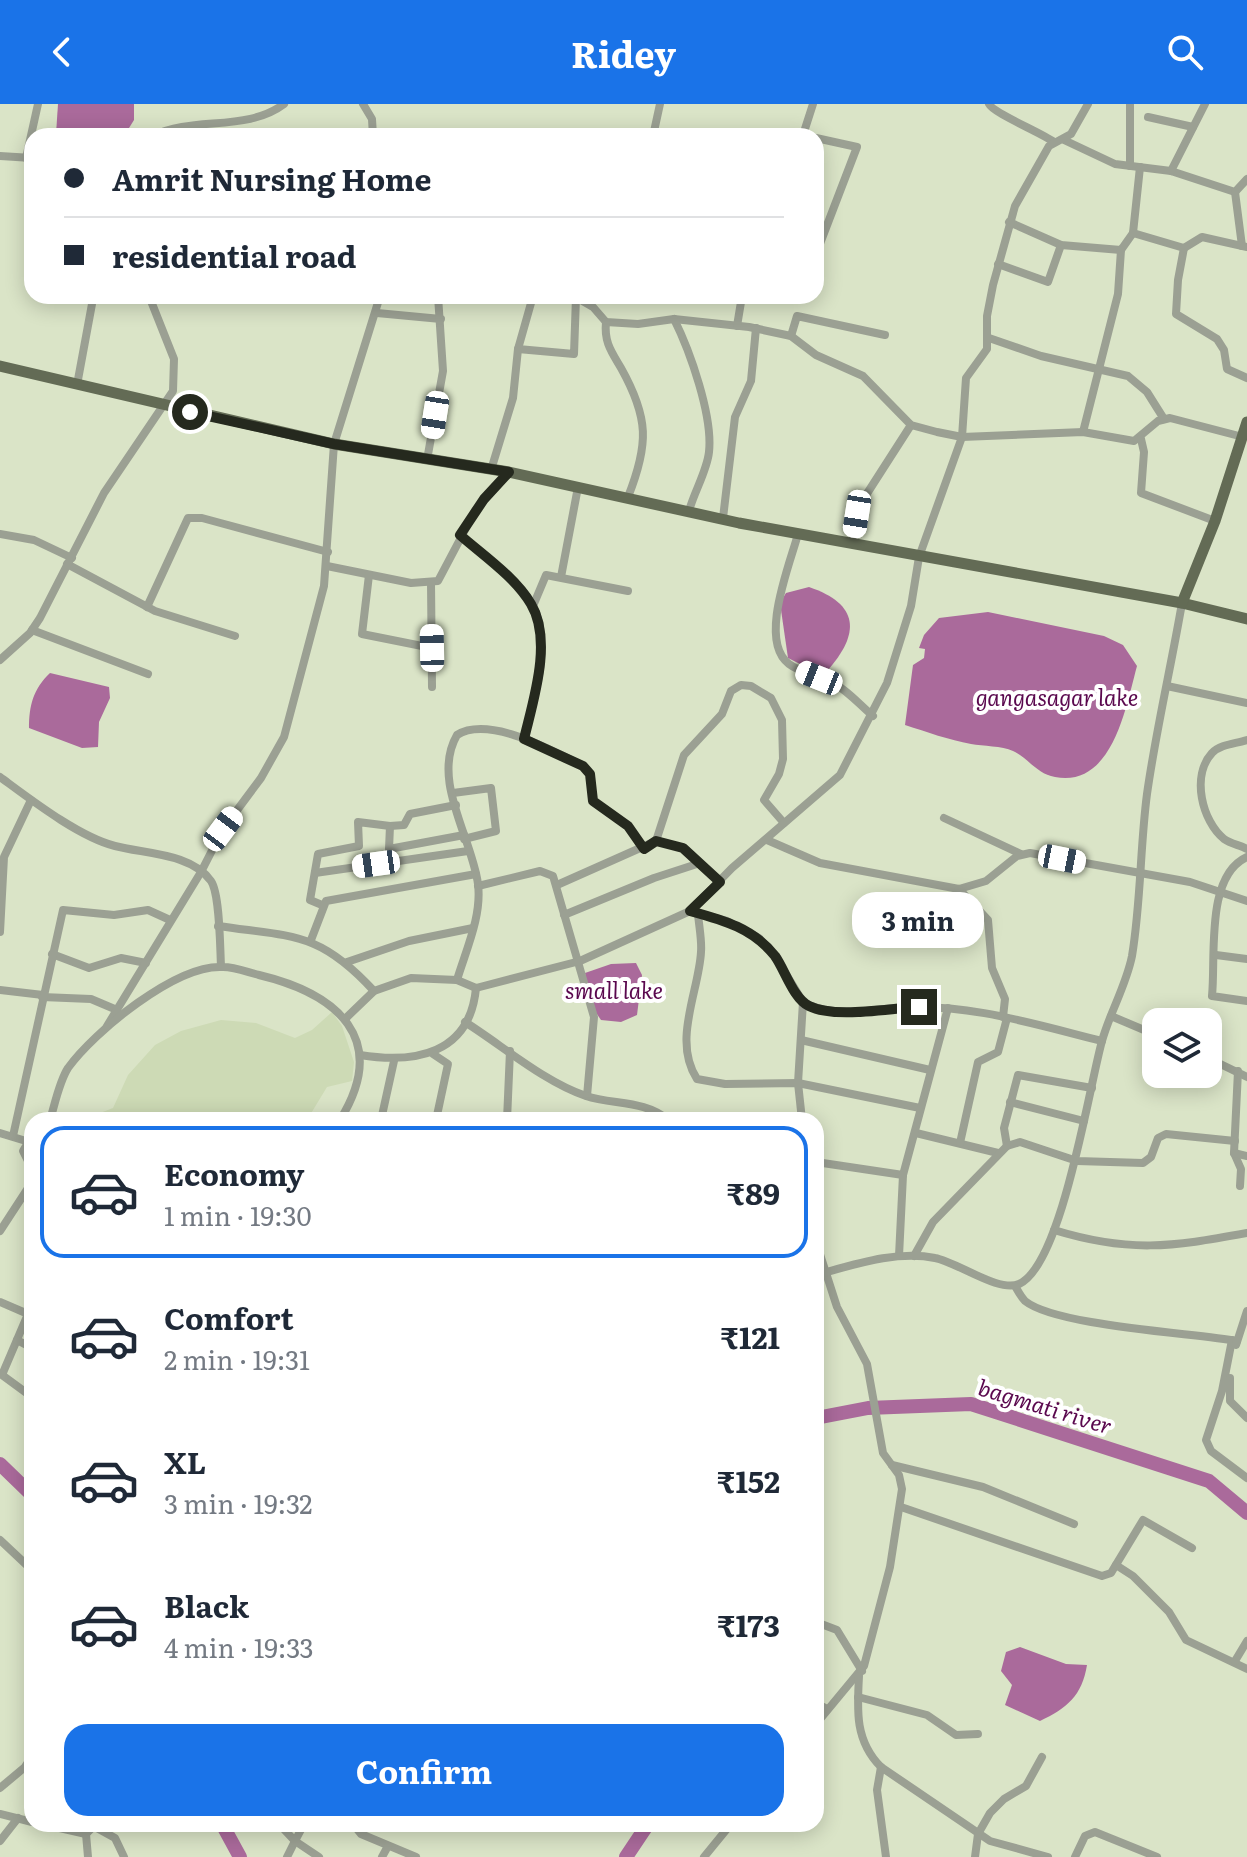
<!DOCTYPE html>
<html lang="en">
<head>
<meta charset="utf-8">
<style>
	:root { --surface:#fff; --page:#f2f2f3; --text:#1f2937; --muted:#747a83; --line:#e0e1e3; --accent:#1a73e8 }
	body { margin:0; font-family:Literata,serif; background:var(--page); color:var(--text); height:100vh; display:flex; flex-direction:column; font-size:30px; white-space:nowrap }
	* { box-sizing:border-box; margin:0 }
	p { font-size:26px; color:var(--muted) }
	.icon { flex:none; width:44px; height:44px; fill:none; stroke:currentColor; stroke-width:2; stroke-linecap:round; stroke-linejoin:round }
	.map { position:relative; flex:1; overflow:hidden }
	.panel { position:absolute; left:24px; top:1008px; width:800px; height:720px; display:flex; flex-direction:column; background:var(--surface); border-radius:24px; box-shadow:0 4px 20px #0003 }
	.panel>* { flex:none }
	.banner { position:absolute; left:24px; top:24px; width:800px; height:176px; border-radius:24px; box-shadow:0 4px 20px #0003; display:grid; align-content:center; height:176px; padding:0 40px; background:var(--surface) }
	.tools { position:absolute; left:1142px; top:904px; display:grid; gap:16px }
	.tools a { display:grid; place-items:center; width:80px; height:80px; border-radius:16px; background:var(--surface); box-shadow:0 4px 20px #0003; font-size:40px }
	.end { position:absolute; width:36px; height:36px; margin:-18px; border:10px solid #25291e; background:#fff; box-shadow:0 0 0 4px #fff }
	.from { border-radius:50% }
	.bubble { position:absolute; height:56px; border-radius:24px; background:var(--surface); box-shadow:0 4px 20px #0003; font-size:26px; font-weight:700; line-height:56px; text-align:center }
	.car { position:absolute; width:24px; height:48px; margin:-24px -12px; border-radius:10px; box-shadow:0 0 6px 2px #0007; background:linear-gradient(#fff 24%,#345 0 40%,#fff 0 76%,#345 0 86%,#fff 0) }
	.banner b { display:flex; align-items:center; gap:28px; height:76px; font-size:30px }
	.banner b+b { border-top:2px solid var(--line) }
	.banner i { width:20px; height:20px; background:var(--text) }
	ul { padding:14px 0 0; list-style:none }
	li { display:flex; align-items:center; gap:24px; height:132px; margin:0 16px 12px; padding:0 24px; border:4px solid transparent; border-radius:24px }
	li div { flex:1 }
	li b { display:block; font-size:30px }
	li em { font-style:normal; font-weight:700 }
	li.current { border-color:var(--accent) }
	li>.icon { width:72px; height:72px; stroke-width:1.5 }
	.button { display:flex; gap:16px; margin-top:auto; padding:16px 40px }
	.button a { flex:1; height:92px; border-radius:24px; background:var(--accent); color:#fff; font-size:32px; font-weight:700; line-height:92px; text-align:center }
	header { display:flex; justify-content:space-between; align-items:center; height:104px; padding:0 40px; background:var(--accent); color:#fff; font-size:36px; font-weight:700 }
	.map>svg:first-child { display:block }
	.built { fill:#cddab5 }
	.water { fill:#aa6a9b }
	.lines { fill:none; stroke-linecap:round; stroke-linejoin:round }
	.river { stroke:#aa6a9b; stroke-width:14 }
	.minor { stroke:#9ba093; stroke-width:8 }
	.major { stroke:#636b55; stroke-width:11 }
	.route { stroke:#25291e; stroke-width:10 }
	.labels { text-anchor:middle; stroke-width:8; stroke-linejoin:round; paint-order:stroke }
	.water-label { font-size:22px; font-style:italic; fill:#5a084e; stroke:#fff }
</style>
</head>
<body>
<header><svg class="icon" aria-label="back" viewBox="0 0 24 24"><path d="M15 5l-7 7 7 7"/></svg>Ridey<svg class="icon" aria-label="search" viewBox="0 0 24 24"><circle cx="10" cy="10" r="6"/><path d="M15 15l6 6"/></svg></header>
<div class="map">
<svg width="1247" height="1753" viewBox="0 0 1247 1753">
	<rect width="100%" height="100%" fill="#dae4c7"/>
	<polygon class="built" points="332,908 342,922 354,958 352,977 327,983 307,1016 82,1016 113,1004 128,971 155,941 181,927 221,916 256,919 295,934 312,926"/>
	<g class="water">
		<polygon points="58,0 134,0 134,16 124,32 56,30"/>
		<path d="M809 483C859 500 861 529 827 567L808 564 788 554 780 499 786 489Z"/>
		<path d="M988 508 1104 532 1123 541 1137 562C1126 602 1113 684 1055 673 1037 670 1028 654 1013 647 1002 642 983 642 971 640 949 636 927 628 905 621L913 561 924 554 925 545 919 544 924 531 939 514Z"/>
		<path d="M50 569 109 583 110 594 99 618 98 643 82 644 29 624C29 602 33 585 50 569Z"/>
		<polygon points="636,859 642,871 637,911 621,918 601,916 592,903 585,869 611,860"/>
		<path d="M1020 1543 1066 1560 1087 1561C1082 1592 1067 1604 1040 1617L1005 1601 1012 1581 1001 1567 1006 1548Z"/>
	</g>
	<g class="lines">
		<g class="river">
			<polyline points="816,1314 868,1304 971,1300 1209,1377 1247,1409"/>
			<polyline points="0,1360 32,1391"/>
			<polyline points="222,1720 240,1753"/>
			<polyline points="626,1753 648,1720"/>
		</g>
		<g class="minor">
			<polyline points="363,0 372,15 373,32"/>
			<path d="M989 0C993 9 1040 28 1054 38"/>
			<polyline points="1148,13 1193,23"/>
			<path d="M153 32C193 12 247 28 284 0"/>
			<polyline points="347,32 373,31"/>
			<polyline points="653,32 660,0"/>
			<polyline points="809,32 803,31 813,0"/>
			<polyline points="816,34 857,43 816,150"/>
			<polyline points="1064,36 1115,60 1171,67 1235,88 1247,75"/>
			<polyline points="0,52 32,54"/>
			<polyline points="26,54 38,0"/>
			<polyline points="1130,62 1130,0"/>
			<polyline points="1171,67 1205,0"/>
			<polyline points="1235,88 1242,142"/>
			<polyline points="1009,118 1061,141 1121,146 1133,129 1140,63"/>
			<polyline points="1133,129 1184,144 1178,176 1176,210 1217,235 1224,246 1227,265 1247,274"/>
			<polyline points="1184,144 1202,133 1247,143"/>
			<polyline points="998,160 1048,178 1061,141"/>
			<polyline points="574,192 593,203 606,218 638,220 674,215 749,223 791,232 816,251 863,272 911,321 937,328 962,333 1083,328 1134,337 1158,317 1170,314 1243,333"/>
			<polyline points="377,209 441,215"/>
			<path d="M674 215C690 247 713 312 709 348 707 367 694 388 689 407"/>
			<path d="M606 218C604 238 611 247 621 264 649 314 649 340 628 393"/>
			<polyline points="737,222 742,192"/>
			<polyline points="791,232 797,212 885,231"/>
			<polyline points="989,234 1041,252 1128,272 1147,288 1164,315"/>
			<polyline points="518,245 574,250 576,193"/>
			<polyline points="77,281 92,200"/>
			<polyline points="1083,328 1118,190 1121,146"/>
			<polyline points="1141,335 1144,348 1141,389 1215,417"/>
			<polyline points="427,356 443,267 438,192"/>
			<polyline points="491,366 513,294 518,245 533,192"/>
			<polyline points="723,414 735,313 751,277 756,224"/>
			<polyline points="0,430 34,436 72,454"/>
			<path d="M798 430C790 460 758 537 789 560 802 570 820 571 835 580 849 588 860 601 873 612"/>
			<path d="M460 431C484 452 515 473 532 500 554 538 533 597 524 635"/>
			<polyline points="852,440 859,402 911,321"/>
			<polyline points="67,460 155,507 235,532"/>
			<polyline points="327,462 411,479 438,477 475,407 509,368"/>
			<polyline points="369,471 362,530 432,544"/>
			<polyline points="561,473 578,383"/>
			<polyline points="431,478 432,583"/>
			<polyline points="533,502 546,471 628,487"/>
			<polyline points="147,503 188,414 202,414 328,448"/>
			<polyline points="32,526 148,570"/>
			<polyline points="0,556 30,529 40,514 104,389 173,287 174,255 149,192"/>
			<polyline points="1167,582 1247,599"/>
			<path d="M1247 636C1235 640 1221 640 1212 649 1191 672 1202 717 1224 735 1231 740 1240 741 1247 745"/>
			<path d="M0 673C30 695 79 733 115 742 145 750 191 749 211 777 220 790 220 844 221 862"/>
			<polyline points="453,689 491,684 496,727 464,735"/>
			<polyline points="456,701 410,710 404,721 390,722 389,745 464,731"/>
			<polyline points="944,714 1021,750"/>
			<polyline points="767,736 820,759 959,785 986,777 1017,752 1030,749 1190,778 1247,797"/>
			<polyline points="656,737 683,744 720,778"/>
			<path d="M1247 753C1205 772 1216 852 1212 892L1247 897"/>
			<polyline points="315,769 468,747"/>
			<polyline points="557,781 656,737 684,651 722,610 731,587 741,581 751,582 771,594 782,616 783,655 779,670 764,696 784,719"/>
			<polyline points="478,782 540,767 553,772 594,913 587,992"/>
			<polyline points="959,785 988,816 992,864 1005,895 1003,913"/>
			<polyline points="322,801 310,796 318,750 359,742 358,718 390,722"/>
			<polyline points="695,809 727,817 759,834 775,852 803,898 798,979 802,1016"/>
			<path d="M698 810C699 822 702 836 701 848 699 887 672 937 697 975L725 980 798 979 920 1004"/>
			<polyline points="564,811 654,774 700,759"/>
			<path d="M218 822C293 833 319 827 374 887"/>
			<polyline points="0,828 4,753 31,696"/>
			<polyline points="311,836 326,797 476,770"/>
			<polyline points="52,850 89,864 121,854 146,859"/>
			<polyline points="1216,851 1247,855"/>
			<polyline points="347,858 409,837 473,824"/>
			<path d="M457 876C466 846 482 812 478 780 472 734 431 676 457 631 489 611 553 647 583 662L590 670 593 697 628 722 644 745"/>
			<polyline points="0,886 43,891"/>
			<polyline points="42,893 91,895 117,906"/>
			<path d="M803 898C828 913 866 907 894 904 965 898 1034 920 1102 937"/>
			<polyline points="1111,912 1156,931"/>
			<polyline points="346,914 374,887 411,874 457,876 476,884 580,857 690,807 732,764 840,671 887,579 911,502 919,453 962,333 966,274 987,245 987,212 993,181 1015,102 1049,42 1071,30 1088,0"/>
			<path d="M465 918C503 942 543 977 586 992 613 1001 645 996 668 1016"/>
			<polyline points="107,922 201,768 223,725 261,674 284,633 324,482 334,340 380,192"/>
			<polyline points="801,936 930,966"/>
			<polyline points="433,950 448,960 436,1016"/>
			<path d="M360 951C415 960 470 950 476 884"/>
			<polyline points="1208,954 1247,973"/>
			<polyline points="1238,967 1234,1049 1241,1065 1240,1082"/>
			<polyline points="1010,998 1084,1017"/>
			<path d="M50 1016C55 1000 59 978 68 964 94 928 176 860 223 863 235 863 247 868 259 871 338 890 390 935 340 1016"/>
			<polyline points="381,1016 394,957"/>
			<polyline points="507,1016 510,947"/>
			<polyline points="0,1029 26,1037"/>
			<polyline points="916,1029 998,1049"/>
			<polyline points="13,1032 63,806 114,811 148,806 170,816"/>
			<polyline points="32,1032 23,1047 32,1065"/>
			<polyline points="960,1039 978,958 998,948 1007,914"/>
			<polyline points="1007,1042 1004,1024 1018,971 1092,984"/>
			<polyline points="1234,1049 1247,1052"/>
			<polyline points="816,1058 903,1071"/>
			<path d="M1054 1126C1129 1149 1171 1143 1247 1129"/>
			<polyline points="0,1127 32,1078"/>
			<polyline points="816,1138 837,1203 867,1260 883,1349 899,1371 902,1385 890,1463 864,1562 816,1620"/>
			<polyline points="899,1152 903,1071 948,904"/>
			<polyline points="914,1152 933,1118 1007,1042 1020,1038 1077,1057 1143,1059 1151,1053 1158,1034 1166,1030 1235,1037"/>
			<path d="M816 1171C853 1161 896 1146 935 1154 957 1158 999 1189 1019 1180 1062 1161 1089 983 1102 937 1110 908 1126 882 1132 852 1141 798 1140 743 1147 690 1156 626 1171 563 1182 499"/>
			<path d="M1015 1182C1018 1187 1021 1193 1025 1197 1056 1222 1192 1229 1237 1237"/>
			<polyline points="0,1198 28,1210 32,1205"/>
			<polyline points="28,1210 2,1271 32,1293"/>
			<polyline points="17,1236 32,1244"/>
			<polyline points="1232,1236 1222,1287 1206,1336 1211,1347 1247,1374"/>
			<polyline points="1236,1241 1247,1207"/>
			<polyline points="1230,1274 1230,1297 1247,1314"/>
			<polyline points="892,1361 983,1383 1074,1420"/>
			<polyline points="901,1403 1102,1472 1111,1469 1143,1416 1192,1444"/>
			<polyline points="0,1436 32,1466"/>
			<polyline points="1116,1461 1133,1472 1169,1508 1186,1536 1247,1565"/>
			<polyline points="816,1518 837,1526 862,1567"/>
			<polyline points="1235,1557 1247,1537"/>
			<path d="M859 1572C857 1607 855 1637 881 1663L990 1737 1048 1753"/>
			<polyline points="858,1593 927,1611 956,1631 978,1630"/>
			<polyline points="816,1599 827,1605"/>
			<polyline points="881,1663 877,1686 886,1753"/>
			<polyline points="0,1684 25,1663 32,1652"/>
			<polyline points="0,1710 32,1718"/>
			<polyline points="42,1720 86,1730 96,1720"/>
			<polyline points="279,1720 295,1737 287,1753"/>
			<polyline points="304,1720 295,1737 319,1753"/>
			<polyline points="353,1720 361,1730 416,1753"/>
			<polyline points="95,1723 115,1734 124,1753"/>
			<polyline points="86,1730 88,1753"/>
			<polyline points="0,1737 18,1714"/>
			<polyline points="382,1753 388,1742"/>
			<polyline points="704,1753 731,1720"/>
			<polyline points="975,1753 978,1730 990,1709 1004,1695 1026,1682 1042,1653"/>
			<polyline points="1075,1753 1085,1732 1095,1728 1157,1753"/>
		</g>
		<g class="major">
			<polyline points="0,262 334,340 509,368 739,419 1182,499 1247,515"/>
			<polyline points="1182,499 1215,417 1247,318"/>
		</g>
	</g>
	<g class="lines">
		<path class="route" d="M190 308 334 340 509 368 484 395 460 431C484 452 515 473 531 500 553 537 533 597 524 635L583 662 590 670 593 697 628 722 644 745 656 737 683 744 720 778 690 807C723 816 753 824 775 852 785 866 793 894 809 902 835 915 890 904 919 903"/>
	</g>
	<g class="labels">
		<g class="water-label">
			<text x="1057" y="602">gangasagar lake</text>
			<text x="614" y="895">small lake</text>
			<text transform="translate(1045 1303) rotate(17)" y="8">bagmati river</text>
		</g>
	</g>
</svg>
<div class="tools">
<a><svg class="icon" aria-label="layers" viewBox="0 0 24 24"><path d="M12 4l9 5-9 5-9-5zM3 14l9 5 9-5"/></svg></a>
</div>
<i class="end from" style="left:190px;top:308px"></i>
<i class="end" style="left:919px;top:903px"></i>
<div class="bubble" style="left:852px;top:788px;width:132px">3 min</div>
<i class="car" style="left:435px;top:311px;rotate:189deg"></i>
<i class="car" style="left:857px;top:410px;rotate:189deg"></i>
<i class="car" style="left:432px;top:544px;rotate:359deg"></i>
<i class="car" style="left:819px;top:574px;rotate:292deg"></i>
<i class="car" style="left:223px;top:725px;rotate:37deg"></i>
<i class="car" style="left:1062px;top:755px;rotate:101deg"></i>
<i class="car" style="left:376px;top:760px;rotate:262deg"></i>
<div class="banner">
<b><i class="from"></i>Amrit Nursing Home</b>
<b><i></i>residential road</b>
</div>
<section class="panel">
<ul>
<li class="current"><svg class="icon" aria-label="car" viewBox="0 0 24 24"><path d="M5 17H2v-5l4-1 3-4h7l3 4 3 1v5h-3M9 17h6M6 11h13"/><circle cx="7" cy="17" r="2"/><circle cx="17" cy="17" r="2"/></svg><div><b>Economy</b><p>1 min · 19:30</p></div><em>₹89</em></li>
<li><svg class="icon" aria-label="car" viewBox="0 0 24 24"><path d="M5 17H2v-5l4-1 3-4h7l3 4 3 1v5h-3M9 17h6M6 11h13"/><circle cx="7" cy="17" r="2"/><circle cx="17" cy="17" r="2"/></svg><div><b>Comfort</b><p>2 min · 19:31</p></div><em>₹121</em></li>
<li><svg class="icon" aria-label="car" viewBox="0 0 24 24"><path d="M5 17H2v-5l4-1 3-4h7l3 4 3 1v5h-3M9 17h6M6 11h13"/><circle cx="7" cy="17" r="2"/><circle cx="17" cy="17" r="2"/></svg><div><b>XL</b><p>3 min · 19:32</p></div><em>₹152</em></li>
<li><svg class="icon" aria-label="car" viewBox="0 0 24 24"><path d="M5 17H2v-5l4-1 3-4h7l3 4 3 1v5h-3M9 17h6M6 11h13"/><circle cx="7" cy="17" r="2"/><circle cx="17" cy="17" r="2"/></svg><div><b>Black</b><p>4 min · 19:33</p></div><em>₹173</em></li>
</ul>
<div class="button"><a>Confirm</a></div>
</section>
</div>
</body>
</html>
